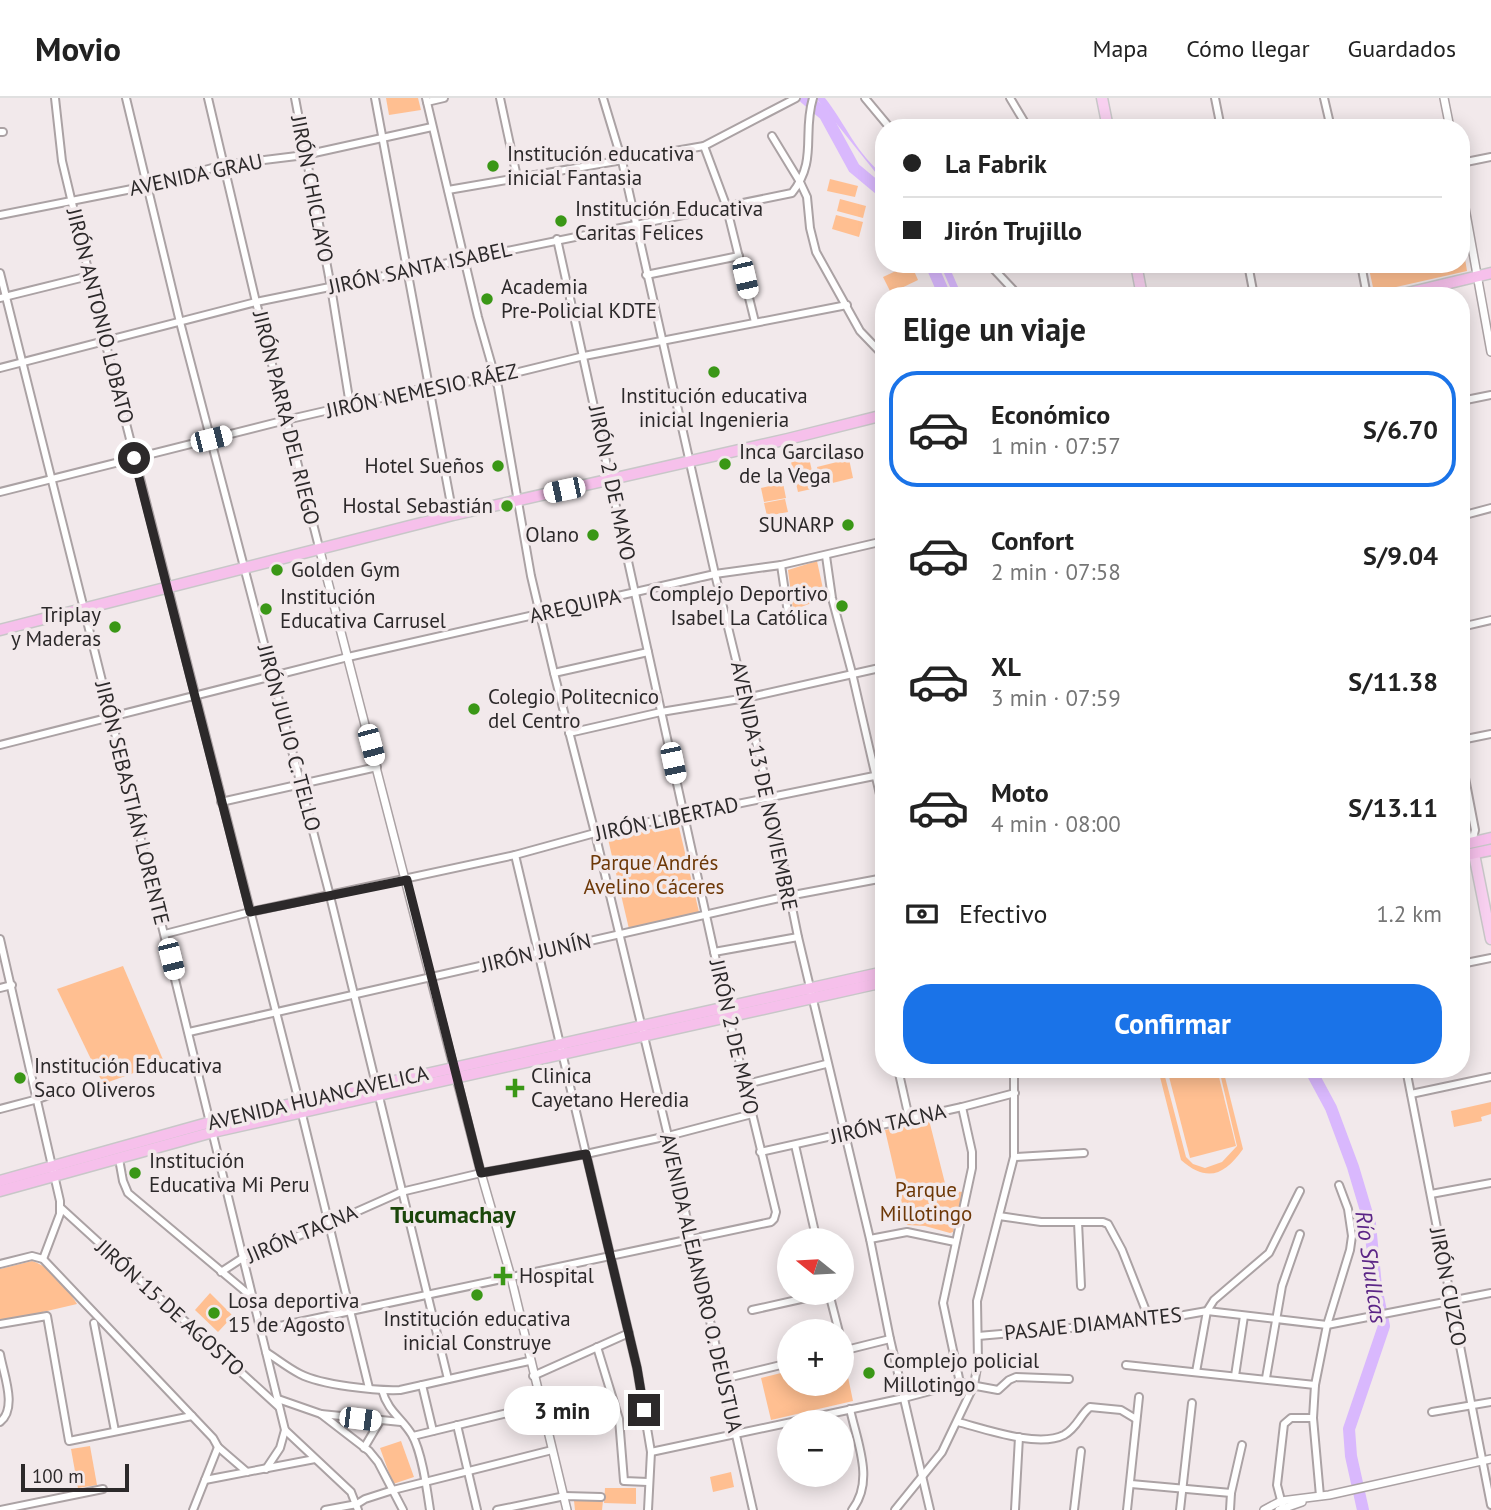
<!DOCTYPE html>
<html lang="es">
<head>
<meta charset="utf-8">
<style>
	:root { --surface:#fff; --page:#f6f6f6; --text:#222; --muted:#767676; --line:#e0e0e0; --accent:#1a73e8 }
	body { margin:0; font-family:"PT Sans",sans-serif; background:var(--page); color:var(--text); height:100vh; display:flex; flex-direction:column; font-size:26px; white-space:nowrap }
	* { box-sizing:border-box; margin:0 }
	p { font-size:23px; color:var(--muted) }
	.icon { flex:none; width:38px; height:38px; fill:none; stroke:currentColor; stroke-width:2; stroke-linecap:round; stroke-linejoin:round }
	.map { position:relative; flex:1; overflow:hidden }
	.side { position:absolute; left:875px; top:189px; width:595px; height:791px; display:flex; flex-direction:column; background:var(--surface); border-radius:28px; box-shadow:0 4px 18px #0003 }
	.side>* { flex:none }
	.top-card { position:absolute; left:875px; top:21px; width:595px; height:154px; border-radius:28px; box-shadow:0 4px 18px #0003; display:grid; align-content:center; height:154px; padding:0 28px; background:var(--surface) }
	.needle { width:46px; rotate:288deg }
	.buttons { position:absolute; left:777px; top:1130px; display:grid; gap:14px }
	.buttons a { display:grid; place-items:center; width:77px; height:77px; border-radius:50%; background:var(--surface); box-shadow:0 4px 18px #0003; font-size:35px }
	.scale { position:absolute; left:21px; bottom:18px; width:108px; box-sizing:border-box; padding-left:7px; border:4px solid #2c292a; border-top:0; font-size:19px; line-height:24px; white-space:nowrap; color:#2c292a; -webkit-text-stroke:5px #f2e9eb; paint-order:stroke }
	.end { position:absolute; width:32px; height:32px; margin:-16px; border:9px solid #2c292a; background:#fff; box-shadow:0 0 0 4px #fff }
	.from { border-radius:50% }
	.bubble { position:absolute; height:49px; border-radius:24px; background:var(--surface); box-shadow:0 4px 18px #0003; font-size:23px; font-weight:700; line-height:49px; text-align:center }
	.car { position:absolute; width:21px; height:42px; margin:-21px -10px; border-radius:9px; box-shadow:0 0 5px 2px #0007; background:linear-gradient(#fff 24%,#345 0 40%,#fff 0 76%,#345 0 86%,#fff 0) }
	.top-card b { display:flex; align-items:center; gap:24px; height:66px; font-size:26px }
	.top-card b+b { border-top:2px solid var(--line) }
	.top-card i { width:18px; height:18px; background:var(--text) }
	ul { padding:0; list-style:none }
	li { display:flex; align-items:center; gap:21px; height:116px; margin:0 14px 10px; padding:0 14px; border:4px solid transparent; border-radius:28px }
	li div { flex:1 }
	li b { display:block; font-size:26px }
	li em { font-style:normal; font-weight:700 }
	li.on { border-color:var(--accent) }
	li>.icon { width:63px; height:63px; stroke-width:1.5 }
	h2 { padding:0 28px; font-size:32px; line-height:84px }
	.pay { display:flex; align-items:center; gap:18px; height:77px; padding:0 28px; font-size:26px }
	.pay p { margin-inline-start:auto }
	.cta { display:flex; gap:14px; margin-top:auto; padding:14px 28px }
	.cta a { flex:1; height:80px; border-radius:28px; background:var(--accent); color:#fff; font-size:28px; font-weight:700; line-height:80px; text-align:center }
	header { display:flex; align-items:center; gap:42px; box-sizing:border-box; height:98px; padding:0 35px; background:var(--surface); border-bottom:2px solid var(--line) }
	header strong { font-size:33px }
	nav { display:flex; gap:38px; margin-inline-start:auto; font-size:24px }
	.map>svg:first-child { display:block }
	.green { fill:#ffbf91 }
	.water { fill:#d9b8fd }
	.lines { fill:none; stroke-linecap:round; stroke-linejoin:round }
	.river { stroke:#d9b8fd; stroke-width:12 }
	.minor-casing { stroke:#aba2a4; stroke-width:10 }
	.tertiary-casing { stroke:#aba2a4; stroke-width:10 }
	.primary-casing { stroke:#c8c7c8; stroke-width:13 }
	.trunk-casing { stroke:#c8c7c8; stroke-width:13 }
	.minor { stroke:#fff; stroke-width:6 }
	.tertiary { stroke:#fff; stroke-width:7 }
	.primary { stroke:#f8d0f0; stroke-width:10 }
	.trunk { stroke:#f6c0eb; stroke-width:10 }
	.route { stroke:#2c292a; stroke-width:9 }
	.poi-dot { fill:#3a9716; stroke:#f2e9eb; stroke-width:2.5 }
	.labels { text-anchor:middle; stroke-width:7; stroke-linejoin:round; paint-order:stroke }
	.poi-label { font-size:21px; fill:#2c292a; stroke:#f2e9eb; text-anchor:start }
	.street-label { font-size:21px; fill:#2c292a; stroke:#f2e9eb }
	.park-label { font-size:21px; fill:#6d3807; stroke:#f2e9eb }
	.water-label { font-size:23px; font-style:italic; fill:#5b2586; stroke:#f2e9eb }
	.quarter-label { font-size:24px; font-weight:bold; fill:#1a460a; stroke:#f2e9eb }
</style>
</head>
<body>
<header>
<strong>Movio</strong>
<nav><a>Mapa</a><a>Cómo llegar</a><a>Guardados</a></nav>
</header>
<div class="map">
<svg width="1491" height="1412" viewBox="0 0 1491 1412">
	<rect width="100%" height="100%" fill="#f2e9eb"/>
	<g class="green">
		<polygon points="386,0 418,0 421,12 389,17"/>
		<polygon points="830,81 858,88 855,99 827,93"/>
		<polygon points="840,101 866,108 863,120 837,113"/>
		<polygon points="836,117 863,124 859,139 832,131"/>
		<polygon points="1461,136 1467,173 1374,194 1368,166 1403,166 1412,171 1428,166 1461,166"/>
		<polygon points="911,166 918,182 891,195 883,179"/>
		<polygon points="809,360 816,390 798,394 791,364"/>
		<polygon points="849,361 853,380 820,388 817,369"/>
		<polygon points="783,385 786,400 764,404 761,390"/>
		<polygon points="785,401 788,414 767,418 764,405"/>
		<polygon points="817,463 825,500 793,512 788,472"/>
		<polygon points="678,725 699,814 629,831 608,741"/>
		<polygon points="123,868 164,964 103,986 57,891"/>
		<path d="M1158 971H1163L1186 1059 1193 1066 1205 1070 1222 1064 1237 1048 1219 971H1223L1243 1051C1225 1077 1207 1085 1181 1062Z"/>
		<polygon points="1167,971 1217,971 1236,1048 1190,1060"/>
		<polygon points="1491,1004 1491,1016 1481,1019 1482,1023 1454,1029 1451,1013"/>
		<polygon points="929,1022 947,1093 965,1094 953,1134 950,1135 925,1128 907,1127 885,1032"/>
		<path d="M32 1163C50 1168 68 1191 77 1206L0 1224V1171Z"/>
		<polygon points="210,1195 233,1218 218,1234 195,1212"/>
		<polygon points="844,1260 853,1303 771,1322 761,1280 789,1273 789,1286 842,1286 842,1261"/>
		<polygon points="401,1343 414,1379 393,1386 380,1350"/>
		<polygon points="90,1348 97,1387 78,1390 71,1351"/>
		<polygon points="731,1374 734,1389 713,1394 710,1379"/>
		<polygon points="605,1390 636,1390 636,1406 604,1405"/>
		<polygon points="574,1403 603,1403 602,1412 575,1412"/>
	</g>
	<g class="water">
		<path d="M816 0H825C845 25 857 57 884 77V85Z"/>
		<polygon points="940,166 948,166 962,198 954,198"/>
	</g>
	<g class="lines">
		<g class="river">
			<polyline points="805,0 825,17 854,70 884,95"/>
			<polyline points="931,166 945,198"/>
			<polyline points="1310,971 1331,1010 1353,1069 1370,1126 1376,1189 1384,1228 1349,1331 1351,1358 1363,1412"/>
		</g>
		<defs>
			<g id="minor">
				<polyline points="55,0 62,63 105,243 299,1004 369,1290"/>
				<polyline points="126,0 180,224 330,798 448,1281"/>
				<polyline points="208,0 256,204 320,453"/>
				<polyline points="295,0 331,189 350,307"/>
				<polyline points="375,0 453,417"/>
				<polyline points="426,0 478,219 498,289 531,478 554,575 595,735 668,1038 753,1412"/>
				<polyline points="500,0 517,79"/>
				<polyline points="603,0 622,63 715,476 770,701 798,839 870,1141 890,1241 930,1412"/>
				<polyline points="865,0 890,30"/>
				<polyline points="1010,0 1028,30"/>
				<polyline points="1215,0 1221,30"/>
				<polyline points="1324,0 1331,30"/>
				<polyline points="427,4 444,0"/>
				<polyline points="0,34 3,34"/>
				<polyline points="772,38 800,84 807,99 810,130 816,154 860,233 884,258"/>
				<polyline points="704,48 726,107 755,224"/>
				<polyline points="1461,65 1491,59"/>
				<polyline points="448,92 704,48 796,0"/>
				<polyline points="0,117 147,88 223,67 305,57 432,29"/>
				<polyline points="989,166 1019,198"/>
				<polyline points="1248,166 1254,198"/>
				<polyline points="1361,166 1367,198"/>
				<polyline points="0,175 111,619 285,1332 351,1394 358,1412"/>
				<polyline points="646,177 739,158"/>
				<polyline points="0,200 89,178"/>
				<path d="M0 270 256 204 792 95C818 62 802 36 813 0"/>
				<polyline points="1461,303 1491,297"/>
				<polyline points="0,394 286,322 429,289 494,280 584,258 847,207"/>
				<polyline points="1461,418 1491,410"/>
				<polyline points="826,458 832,500 852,575 884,714"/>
				<polyline points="781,467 788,515"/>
				<polyline points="1461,529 1491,522"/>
				<polyline points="554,575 648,554"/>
				<polyline points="569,635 661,614 746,600 884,569"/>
				<polyline points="1461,642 1491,636"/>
				<polyline points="0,647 348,559 715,476 781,467 884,443"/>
				<polyline points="1461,659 1475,732 1472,745"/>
				<polyline points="1461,702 1468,737 1472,745"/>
				<polyline points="221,704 377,669"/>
				<polyline points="515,757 637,1270 651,1354 648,1412"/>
				<polyline points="165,836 250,814 515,757 595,735 884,676"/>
				<polyline points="0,841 60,1103 60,1116 43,1161"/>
				<polyline points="714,854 798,839"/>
				<polyline points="1461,866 1491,860"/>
				<polyline points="878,885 884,908"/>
				<polyline points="0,890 12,887"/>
				<polyline points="189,934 788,798 884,780"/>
				<polyline points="898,971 909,1020"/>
				<polyline points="1406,971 1491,1407"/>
				<polyline points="747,986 826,966"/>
				<polyline points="1411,996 1491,979"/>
				<polyline points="0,1011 38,1001 68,990"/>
				<polyline points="795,1047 817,1143"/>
				<polyline points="760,1054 962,1009 1015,995"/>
				<polyline points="1014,1059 1084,1055"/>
				<polyline points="119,1061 123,1083 128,1095 252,1199"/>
				<polyline points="1431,1096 1491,1085"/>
				<polyline points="61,1110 279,1309"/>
				<polyline points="999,1118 1041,1124 1103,1124 1108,1126 1122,1152 1150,1223"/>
				<polyline points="1078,1124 1081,1188"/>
				<polyline points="870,1141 907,1134 955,1144"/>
				<polyline points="0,1166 32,1158 43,1161 213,1340 218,1349 247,1374"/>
				<polyline points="221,1174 244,1159 329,1126 401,1094 481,1075 586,1056 668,1038 752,1016"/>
				<polyline points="829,1195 839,1234"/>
				<polyline points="752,1212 828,1195"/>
				<polyline points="94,1225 115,1333"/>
				<polyline points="0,1226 47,1218 69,1343 192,1318"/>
				<polyline points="261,1232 771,1124 774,1121 776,1114 726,908 557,141"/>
				<polyline points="978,1238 1150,1223 1207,1213 1327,1227 1491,1195"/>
				<polyline points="597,1249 619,1321 624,1383 648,1384"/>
				<polyline points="842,1253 890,1241"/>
				<path d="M266 1254C277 1261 288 1270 300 1276 321 1287 376 1293 400 1292L529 1263"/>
				<path d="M0 1256C3 1275 18 1310 0 1324"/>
				<polyline points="1126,1267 1315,1287"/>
				<polyline points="1196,1274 1207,1213 1214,1202 1269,1155 1300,1093"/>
				<polyline points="533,1278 629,1235"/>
				<polyline points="1235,1278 1244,1218"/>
				<polyline points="1266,1280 1282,1188 1300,1136"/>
				<polyline points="723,1281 789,1265"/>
				<polyline points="960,1285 943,1205 972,1070 972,1054 962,1009"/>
				<polyline points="422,1287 433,1333"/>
				<path d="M382 1292C388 1314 402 1320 412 1337 422 1354 427 1392 430 1412"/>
				<polyline points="278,1301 321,1316 401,1324"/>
				<path d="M850 1311C857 1344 875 1383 852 1412"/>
				<polyline points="1432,1314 1491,1304"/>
				<polyline points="321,1316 369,1353 378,1364 403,1412"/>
				<path d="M958 1324C985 1331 1038 1350 1064 1337 1077 1330 1080 1317 1090 1309L1121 1312 1136 1321"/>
				<polyline points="457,1327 477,1412"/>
				<polyline points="413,1338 540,1307"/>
				<polyline points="364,1350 380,1323"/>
				<polyline points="651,1354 904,1300 960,1285 998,1292 1009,1282 1016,1279 1069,1281"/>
				<polyline points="266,1371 280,1350 285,1332"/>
				<polyline points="205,1382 315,1361"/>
				<polyline points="1131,1386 1231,1395"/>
				<polyline points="1320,1398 1313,1320 1315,1287 1327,1227 1350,1152 1352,1138 1348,1111 1339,1087"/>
				<polyline points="1283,1410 1277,1387 1284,1326 1291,1320 1313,1320"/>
				<polyline points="0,1412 103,1391"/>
				<polyline points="193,1412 218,1349"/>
				<polyline points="325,1412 357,1406 365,1401 393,1392 552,1352"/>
				<polyline points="497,1412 565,1398 601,1399"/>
				<polyline points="895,1412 942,1354 974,1287 978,1264 977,1203 1014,1059 1014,971"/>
				<polyline points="1015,1412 1019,1339"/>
				<polyline points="1074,1412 1081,1353"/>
				<polyline points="1127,1412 1139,1299"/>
				<polyline points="1180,1412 1192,1305"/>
				<polyline points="1230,1412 1231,1395 1242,1347"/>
			</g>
			<g id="tertiary">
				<polyline points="1444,0 1450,30"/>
				<polyline points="1461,88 1491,254"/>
				<polyline points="320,453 481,1075 511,1179 567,1412"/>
				<polyline points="1264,1412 1281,1403 1329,1397 1491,1361"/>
				<polyline points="1279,1412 1302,1404"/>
			</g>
			<g id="primary">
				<polyline points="1102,0 1108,30"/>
				<polyline points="1136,166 1142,198"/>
				<polyline points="1474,756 1491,841"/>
			</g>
			<g id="trunk">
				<polyline points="1395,198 1491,175"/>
				<polyline points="0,532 453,417 788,341 884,317"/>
				<polyline points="1461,747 1491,740"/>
				<polyline points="1461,758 1491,752"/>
				<polyline points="0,1083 211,1024 884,874"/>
				<polyline points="0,1093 213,1034 884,884"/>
			</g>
		</defs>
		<use href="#minor" class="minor-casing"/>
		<use href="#tertiary" class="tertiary-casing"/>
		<use href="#primary" class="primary-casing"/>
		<use href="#trunk" class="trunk-casing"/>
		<use href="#minor" class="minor"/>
		<use href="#tertiary" class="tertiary"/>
		<use href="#primary" class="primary"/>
		<use href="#trunk" class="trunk"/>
	</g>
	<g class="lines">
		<polyline class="route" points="134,360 250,814 407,782 481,1075 586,1056 637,1270 644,1312"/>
	</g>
	<g class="poi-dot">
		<circle cx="493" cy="68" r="7"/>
		<circle cx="561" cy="123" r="7"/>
		<circle cx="487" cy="201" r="7"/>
		<circle cx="714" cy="274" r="7"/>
		<circle cx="725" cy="366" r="7"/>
		<circle cx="498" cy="368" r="7"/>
		<circle cx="507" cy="408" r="7"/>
		<circle cx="848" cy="427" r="7"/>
		<circle cx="593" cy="437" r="7"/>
		<circle cx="277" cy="472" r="7"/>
		<circle cx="842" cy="508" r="7"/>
		<circle cx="266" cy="511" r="7"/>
		<circle cx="115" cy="529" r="7"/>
		<circle cx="474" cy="611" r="7"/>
		<circle cx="20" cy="980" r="7"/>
		<path d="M511.5 979.5h7v7h7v7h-7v7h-7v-7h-7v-7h7z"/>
		<circle cx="135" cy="1075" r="7"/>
		<path d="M499.5 1167.5h7v7h7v7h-7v7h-7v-7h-7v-7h7z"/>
		<circle cx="477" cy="1197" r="7"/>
		<circle cx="214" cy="1215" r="7"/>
		<circle cx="869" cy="1275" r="7"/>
	</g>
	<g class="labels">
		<g class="poi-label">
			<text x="507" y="63">Institución educativa<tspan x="507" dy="24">inicial Fantasia</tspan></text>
			<text x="575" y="118">Institución Educativa<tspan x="575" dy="24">Caritas Felices</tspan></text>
			<text x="501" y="196">Academia<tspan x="501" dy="24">Pre-Policial KDTE</tspan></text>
			<text x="714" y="305" text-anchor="middle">Institución educativa<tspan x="714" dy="24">inicial Ingenieria</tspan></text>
			<text x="739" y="361">Inca Garcilaso<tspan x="739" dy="24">de la Vega</tspan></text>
			<text x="484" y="375" text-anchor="end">Hotel Sueños</text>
			<text x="493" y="415" text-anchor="end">Hostal Sebastián</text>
			<text x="834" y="434" text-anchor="end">SUNARP</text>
			<text x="579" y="444" text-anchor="end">Olano</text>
			<text x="291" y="479">Golden Gym</text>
			<text x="828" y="503" text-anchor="end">Complejo Deportivo<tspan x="828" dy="24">Isabel La Católica</tspan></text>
			<text x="280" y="506">Institución<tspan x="280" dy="24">Educativa Carrusel</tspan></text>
			<text x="101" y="524" text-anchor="end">Triplay<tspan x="101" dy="24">y Maderas</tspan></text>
			<text x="488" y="606">Colegio Politecnico<tspan x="488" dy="24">del Centro</tspan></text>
			<text x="34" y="975">Institución Educativa<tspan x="34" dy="24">Saco Oliveros</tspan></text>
			<text x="531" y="985">Clinica<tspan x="531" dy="24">Cayetano Heredia</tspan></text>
			<text x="149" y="1070">Institución<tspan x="149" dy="24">Educativa Mi Peru</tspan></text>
			<text x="519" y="1185">Hospital</text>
			<text x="228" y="1210">Losa deportiva<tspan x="228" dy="24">15 de Agosto</tspan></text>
			<text x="477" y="1228" text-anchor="middle">Institución educativa<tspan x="477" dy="24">inicial Construye</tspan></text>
			<text x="883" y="1270">Complejo policial<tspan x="883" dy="24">Millotingo</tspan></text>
		</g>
		<g class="street-label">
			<text transform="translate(196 77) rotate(-12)" y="7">AVENIDA GRAU</text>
			<text transform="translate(312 91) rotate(79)" y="7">JIRÓN CHICLAYO</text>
			<text transform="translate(420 170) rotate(-12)" y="7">JIRÓN SANTA ISABEL</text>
			<text transform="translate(100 218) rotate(76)" y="7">JIRÓN ANTONIO LOBATO</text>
			<text transform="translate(422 293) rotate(-12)" y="7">JIRÓN NEMESIO RÁEZ</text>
			<text transform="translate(286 320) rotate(76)" y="7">JIRÓN PARRA DEL RIEGO</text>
			<text transform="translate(612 385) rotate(78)" y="7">JIRÓN 2 DE MAYO</text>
			<text transform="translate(575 508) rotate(-13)" y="7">AREQUIPA</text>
			<text transform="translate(289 640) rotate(75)" y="7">JIRÓN JULIO C. TELLO</text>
			<text transform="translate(764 688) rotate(78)" y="7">AVENIDA 13 DE NOVIEMBRE</text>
			<text transform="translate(132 705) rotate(76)" y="7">JIRÓN SEBASTIÁN LORENTE</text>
			<text transform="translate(667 721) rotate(-12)" y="7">JIRÓN LIBERTAD</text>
			<text transform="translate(536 855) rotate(-13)" y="7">JIRÓN JUNÍN</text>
			<text transform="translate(734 939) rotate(77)" y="7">JIRÓN 2 DE MAYO</text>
			<text transform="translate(318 1000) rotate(-13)" y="7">AVENIDA HUANCAVELICA</text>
			<text transform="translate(888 1026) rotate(-13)" y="7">JIRÓN TACNA</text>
			<text transform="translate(302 1136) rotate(-23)" y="7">JIRÓN TACNA</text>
			<text transform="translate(701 1185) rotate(77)" y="7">AVENIDA ALEJANDRO O. DEUSTUA</text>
			<text transform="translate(1448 1189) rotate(79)" y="7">JIRÓN CUZCO</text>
			<text transform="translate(170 1210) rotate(42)" y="7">JIRÓN 15 DE AGOSTO</text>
			<text transform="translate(1093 1226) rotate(-6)" y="7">PASAJE DIAMANTES</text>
		</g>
		<g class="park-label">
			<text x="654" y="772">Parque Andrés<tspan x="654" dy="24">Avelino Cáceres</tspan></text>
			<text x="926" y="1099">Parque<tspan x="926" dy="24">Millotingo</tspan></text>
		</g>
		<g class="water-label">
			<text transform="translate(1371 1169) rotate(82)" y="8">Río Shullcas</text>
		</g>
		<g class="quarter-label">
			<text x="453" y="1125">Tucumachay</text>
		</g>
	</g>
</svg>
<div class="buttons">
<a><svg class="needle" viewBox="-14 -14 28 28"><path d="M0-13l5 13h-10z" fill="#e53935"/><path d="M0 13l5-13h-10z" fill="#767676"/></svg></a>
<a>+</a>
<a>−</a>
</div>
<div class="scale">100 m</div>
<i class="end from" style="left:134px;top:360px"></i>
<i class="end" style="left:644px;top:1312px"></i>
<div class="bubble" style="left:504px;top:1288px;width:116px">3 min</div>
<i class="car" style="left:745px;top:180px;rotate:167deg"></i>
<i class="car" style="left:211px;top:341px;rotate:76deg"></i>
<i class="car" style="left:564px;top:392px;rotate:258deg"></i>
<i class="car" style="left:371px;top:647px;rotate:165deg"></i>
<i class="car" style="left:673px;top:665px;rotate:168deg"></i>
<i class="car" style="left:171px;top:861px;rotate:166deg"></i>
<i class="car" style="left:360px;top:1321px;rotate:97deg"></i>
<div class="top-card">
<b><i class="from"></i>La Fabrik</b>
<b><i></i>Jirón Trujillo</b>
</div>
<section class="side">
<h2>Elige un viaje</h2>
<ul>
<li class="on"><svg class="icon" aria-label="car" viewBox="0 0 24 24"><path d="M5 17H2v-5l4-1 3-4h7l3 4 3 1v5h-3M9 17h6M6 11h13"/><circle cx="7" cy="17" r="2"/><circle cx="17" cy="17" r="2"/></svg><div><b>Económico</b><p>1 min · 07:57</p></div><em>S/6.70</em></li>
<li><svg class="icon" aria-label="car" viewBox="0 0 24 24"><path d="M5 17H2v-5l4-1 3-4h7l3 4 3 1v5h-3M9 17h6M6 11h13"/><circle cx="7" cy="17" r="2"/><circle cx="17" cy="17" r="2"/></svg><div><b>Confort</b><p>2 min · 07:58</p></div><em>S/9.04</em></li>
<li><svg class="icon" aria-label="car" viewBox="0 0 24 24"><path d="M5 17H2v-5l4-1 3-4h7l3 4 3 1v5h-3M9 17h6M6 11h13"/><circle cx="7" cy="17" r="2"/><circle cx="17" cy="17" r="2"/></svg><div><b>XL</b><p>3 min · 07:59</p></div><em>S/11.38</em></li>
<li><svg class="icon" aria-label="car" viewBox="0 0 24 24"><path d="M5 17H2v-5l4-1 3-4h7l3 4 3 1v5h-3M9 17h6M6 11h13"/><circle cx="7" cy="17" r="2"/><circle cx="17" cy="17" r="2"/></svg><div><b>Moto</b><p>4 min · 08:00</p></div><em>S/13.11</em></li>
</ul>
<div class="pay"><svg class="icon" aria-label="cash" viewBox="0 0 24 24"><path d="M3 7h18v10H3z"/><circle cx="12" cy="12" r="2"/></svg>Efectivo<p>1.2 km</p></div>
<div class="cta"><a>Confirmar</a></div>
</section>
</div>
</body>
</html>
